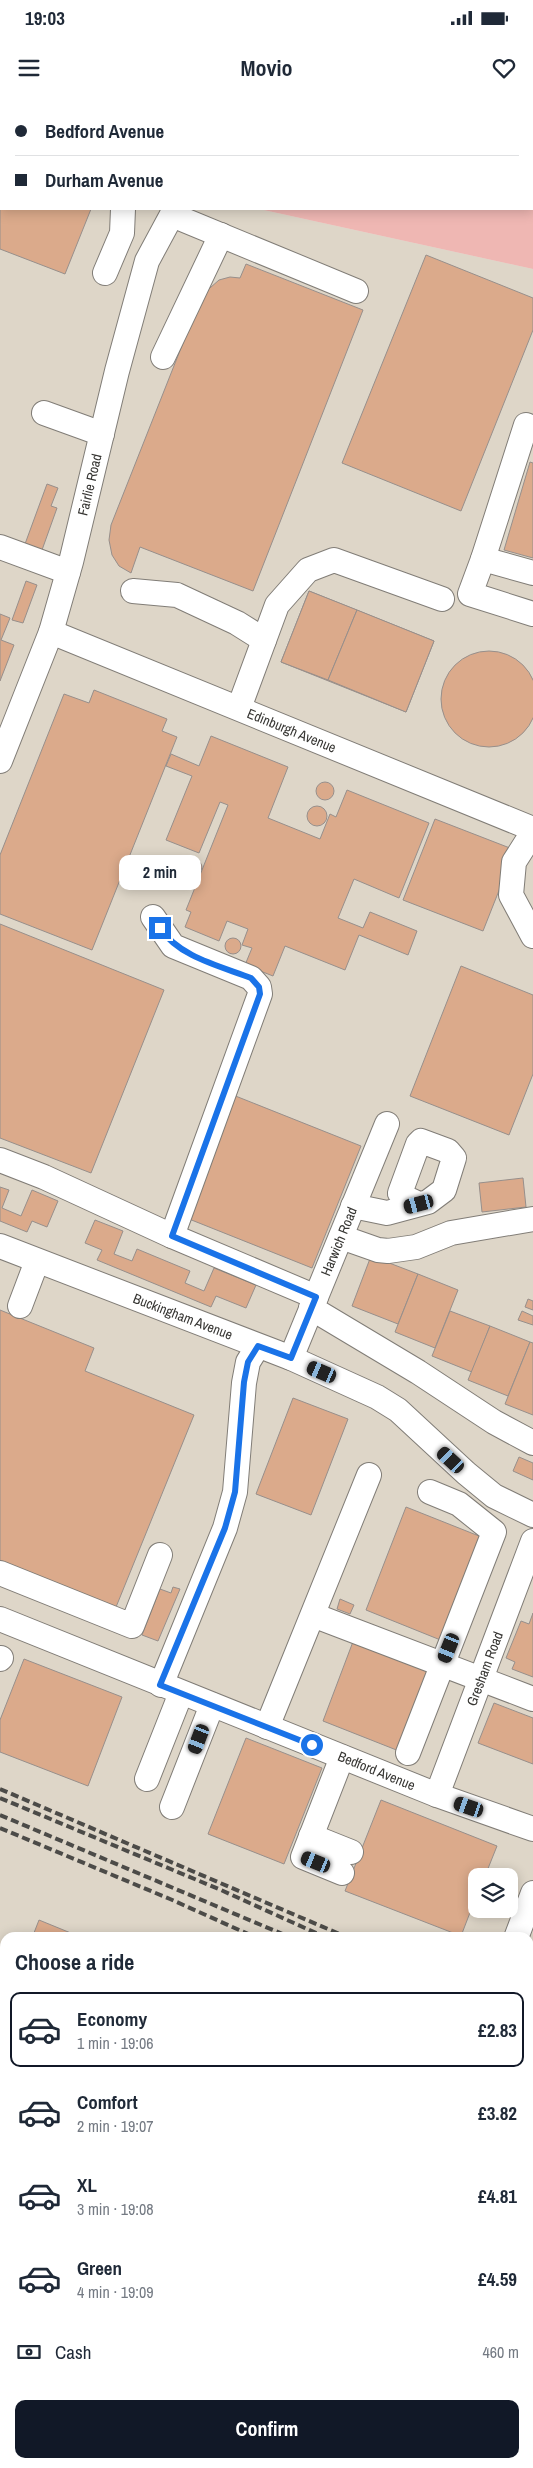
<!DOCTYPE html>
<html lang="en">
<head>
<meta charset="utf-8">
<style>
	:root { --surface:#fff; --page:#f2f2f3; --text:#1f2937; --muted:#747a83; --line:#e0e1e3; --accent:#111827 }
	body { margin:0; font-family:"Archivo Narrow",sans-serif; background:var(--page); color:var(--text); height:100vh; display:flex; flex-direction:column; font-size:19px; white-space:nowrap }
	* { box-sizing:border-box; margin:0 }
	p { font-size:16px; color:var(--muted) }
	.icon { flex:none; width:28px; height:28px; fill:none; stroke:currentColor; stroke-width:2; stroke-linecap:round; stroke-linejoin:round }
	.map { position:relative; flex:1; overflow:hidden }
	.sheet { position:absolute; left:0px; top:1832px; width:534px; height:536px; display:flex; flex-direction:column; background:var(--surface); border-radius:15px 15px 0 0; box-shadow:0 2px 12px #0003 }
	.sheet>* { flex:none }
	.top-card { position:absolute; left:0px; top:0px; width:534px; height:110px; box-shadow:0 2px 12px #0003; display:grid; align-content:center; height:110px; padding:0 15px; background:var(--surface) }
	.fabs { position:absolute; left:468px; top:1768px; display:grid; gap:10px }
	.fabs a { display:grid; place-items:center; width:50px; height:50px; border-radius:10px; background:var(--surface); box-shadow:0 2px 12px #0003; font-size:25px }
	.end { position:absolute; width:22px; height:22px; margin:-11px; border:6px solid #1a73e8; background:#fff; box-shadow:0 0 0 2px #fff }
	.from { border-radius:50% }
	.bubble { position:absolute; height:35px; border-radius:10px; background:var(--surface); box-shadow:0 2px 12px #0003; font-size:16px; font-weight:700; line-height:35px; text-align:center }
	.car { position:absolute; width:15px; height:30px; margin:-15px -8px; border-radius:6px; box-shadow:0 0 4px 1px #0007; background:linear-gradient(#222 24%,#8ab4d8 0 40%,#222 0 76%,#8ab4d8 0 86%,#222 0) }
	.top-card b { display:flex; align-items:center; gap:18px; height:48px; font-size:19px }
	.top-card b+b { border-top:1px solid var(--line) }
	.top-card i { width:12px; height:12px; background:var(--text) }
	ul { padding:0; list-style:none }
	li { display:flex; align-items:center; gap:15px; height:75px; margin:0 10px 8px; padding:0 5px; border:2px solid transparent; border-radius:10px }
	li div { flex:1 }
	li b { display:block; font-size:19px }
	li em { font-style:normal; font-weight:700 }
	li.selected { border-color:var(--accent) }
	li>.icon { width:45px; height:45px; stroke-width:1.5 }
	h2 { padding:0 15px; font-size:22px; line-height:60px }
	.pay { display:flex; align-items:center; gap:12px; height:55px; padding:0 15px; font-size:19px }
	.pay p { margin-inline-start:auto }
	.primary-button { display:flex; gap:10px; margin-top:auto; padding:10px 15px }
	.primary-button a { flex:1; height:58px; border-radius:10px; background:var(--accent); color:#fff; font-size:20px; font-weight:700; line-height:58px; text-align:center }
	.status { display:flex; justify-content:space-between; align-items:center; height:35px; padding:0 25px; background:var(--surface); direction:ltr }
	.status svg { height:14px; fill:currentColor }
	header { display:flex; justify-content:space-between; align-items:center; height:65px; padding:0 15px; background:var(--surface); font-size:22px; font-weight:700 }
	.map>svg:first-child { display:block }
	.built { fill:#ded6c8; fill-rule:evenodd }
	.green { fill:#efb7b3 }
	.building { fill:#dbaa8b; stroke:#978f8b }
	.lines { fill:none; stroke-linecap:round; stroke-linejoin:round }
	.minor-casing { stroke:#817d77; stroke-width:26 }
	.minor { stroke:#fff; stroke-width:24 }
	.rail { stroke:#4c4b48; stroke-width:4; stroke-dasharray:8 4; stroke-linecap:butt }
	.route { stroke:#1a73e8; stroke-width:6 }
	.labels { text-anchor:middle; stroke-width:4; stroke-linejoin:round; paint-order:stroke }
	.street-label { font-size:14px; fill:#373633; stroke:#e7e3dc }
</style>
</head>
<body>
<div class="status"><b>19:03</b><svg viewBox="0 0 49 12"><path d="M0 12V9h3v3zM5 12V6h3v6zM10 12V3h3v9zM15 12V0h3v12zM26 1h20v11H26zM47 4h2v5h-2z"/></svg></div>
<header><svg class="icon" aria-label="menu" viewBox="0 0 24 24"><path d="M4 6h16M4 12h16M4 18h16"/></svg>Movio<svg class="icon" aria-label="heart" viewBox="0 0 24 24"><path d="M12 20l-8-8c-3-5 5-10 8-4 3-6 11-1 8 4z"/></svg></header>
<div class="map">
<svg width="533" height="2368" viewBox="0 0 533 2368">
	<rect width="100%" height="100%" fill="#e7e3dc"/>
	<path class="built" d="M0 0H224L1 1V109H259L533 169V2368H0ZM476 1776H509V1809H476ZM5 1838H529V2364H5Z"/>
	<polygon class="green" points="533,96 533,169 259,109 532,109"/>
	<g class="building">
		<polygon points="402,0 480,0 402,1"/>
		<polygon points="0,55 1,109 91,109 65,174 0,149"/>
		<polygon points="426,155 533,198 533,230 461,411 342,363"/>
		<polygon points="246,164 363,210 253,491 140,447 131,473 119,466 112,455 109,440 111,425 202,195 219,180 230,177 240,178"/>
		<polygon points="530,362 533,363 533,458 504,450"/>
		<polygon points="47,384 58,388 51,406 57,408 42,450 25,444"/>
		<polygon points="26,481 37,485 23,523 12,520"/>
		<polygon points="309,491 434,541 406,612 281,562"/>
		<polygon points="309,491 357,510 328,580 281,562"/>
		<polygon points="357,510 434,541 406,612 328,580"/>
		<polygon points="0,514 10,518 1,540 14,545 0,581"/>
		<circle cx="489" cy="599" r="48"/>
		<polygon points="94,590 167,619 162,631 177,637 92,850 0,814 0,755 64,594 89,603"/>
		<polygon points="211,636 288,667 268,718 320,739 330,714 336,717 347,690 429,723 399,798 354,779 338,818 363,828 370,812 417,831 408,855 359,835 345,870 285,846 273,876 245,865 252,848 242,845 248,829 227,821 219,841 185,827 191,812 186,810 228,705 220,702 199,753 166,740 192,676 166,666 171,654 199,666"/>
		<circle cx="325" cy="691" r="9"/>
		<circle cx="317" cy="716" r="10"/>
		<polygon points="435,719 515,750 483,831 403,800"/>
		<circle cx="196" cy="767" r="6"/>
		<polygon points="0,824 164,890 91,1073 0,1038"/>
		<circle cx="233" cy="846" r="8"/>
		<polygon points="461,866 533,895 533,974 509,1035 410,996"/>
		<polygon points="233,995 361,1046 312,1168 184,1117"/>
		<polygon points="523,1078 526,1107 482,1112 479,1083"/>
		<polygon points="0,1087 9,1090 2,1108 21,1116 32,1090 58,1101 47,1127 32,1121 27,1132 0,1121"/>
		<polygon points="95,1120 123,1131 114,1154 132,1161 137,1149 190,1171 185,1183 204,1191 214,1168 256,1185 246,1208 216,1196 211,1207 97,1160 102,1150 85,1143"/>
		<polygon points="371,1156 418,1174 398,1224 352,1206"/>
		<polygon points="418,1174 458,1190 435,1248 395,1232"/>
		<polygon points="528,1199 533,1201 533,1210 525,1207"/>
		<polygon points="0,1210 94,1248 85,1271 194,1315 114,1512 0,1466"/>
		<polygon points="450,1211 490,1226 472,1272 432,1256"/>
		<polygon points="522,1211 533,1216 533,1225 518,1220"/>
		<polygon points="490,1226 530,1242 508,1296 468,1280"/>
		<polygon points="530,1242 533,1243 533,1315 505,1304"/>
		<polygon points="293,1298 348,1319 311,1415 256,1394"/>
		<polygon points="519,1357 533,1363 533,1380 513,1371"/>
		<polygon points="406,1407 484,1438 443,1541 366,1510"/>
		<polygon points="173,1487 180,1489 158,1541 142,1535 160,1489 171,1493"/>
		<polygon points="340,1499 354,1505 350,1514 337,1509"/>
		<polygon points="533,1513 533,1577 512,1569 515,1562 506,1558 521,1521 529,1524"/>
		<polygon points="354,1539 430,1568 399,1651 323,1621"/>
		<polygon points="24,1559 122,1597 88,1686 0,1652 0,1620"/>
		<polygon points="494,1603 533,1618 533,1664 478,1643"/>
		<polygon points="246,1638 322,1668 284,1764 208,1734"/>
		<polygon points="381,1700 497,1746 485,1776 476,1776 476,1797 461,1836 345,1791"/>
		<polygon points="39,1820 83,1838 32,1838"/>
		<polygon points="533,2036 533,2095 529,2093 529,2046"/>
		<polygon points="5,2037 5,2095 0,2093 0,2049"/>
		<polygon points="0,2181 5,2185 5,2339 3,2338 0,2341"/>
		<polygon points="529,2189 533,2191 533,2271 529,2282"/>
		<polygon points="318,2364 384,2364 395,2368 316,2368"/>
		<polygon points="441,2364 498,2364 508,2368 439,2368"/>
	</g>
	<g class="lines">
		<defs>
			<g id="minor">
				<polyline points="18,0 19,1"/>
				<polyline points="195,1 195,0"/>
				<polyline points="243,1 244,0"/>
				<polyline points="383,1 384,0"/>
				<polyline points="532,82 533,82"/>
				<polyline points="172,115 356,191"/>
				<polyline points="105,173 122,133 123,109"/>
				<polyline points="163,257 221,135"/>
				<polyline points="44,313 102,334"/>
				<polyline points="533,328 526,325 483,459 470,494 533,514"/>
				<polyline points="0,447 68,472"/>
				<polyline points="483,459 533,473"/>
				<polyline points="133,491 177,495 237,523 264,540"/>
				<path id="s1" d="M51 532 533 729"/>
				<polyline points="239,608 277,505 308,470 334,460 442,499"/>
				<path id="s2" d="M0 661 51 532 71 462 117 271 147 161 175 109"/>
				<polyline points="533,732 514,762 511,795 533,836"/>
				<polyline points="153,817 173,846 251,878 259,887 260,894 172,1136"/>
				<polyline points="0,1060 44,1077 172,1136 316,1197"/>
				<polyline points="353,1106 387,1113 428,1102 444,1090 454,1058 448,1051 421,1041 418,1044 400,1093 404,1097 419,1104"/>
				<polyline points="341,1137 378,1150 388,1151 416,1147 451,1133 533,1119"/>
				<path id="s3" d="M0 1146 291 1258 377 1297 398 1310 466 1373 494 1396 533 1415"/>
				<polyline points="20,1206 37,1161"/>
				<polyline points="311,1208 418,1272 494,1322 533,1343"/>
				<path id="s4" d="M291 1258 387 1024"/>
				<polyline points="0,1473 132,1526 160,1455"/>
				<polyline points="313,1515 533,1599"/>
				<path id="s5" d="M0 1519 437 1695 533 1729"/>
				<polyline points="0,1559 1,1558"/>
				<polyline points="161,1585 225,1428 235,1392 244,1283 248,1262 258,1246"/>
				<polyline points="267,1627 369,1375"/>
				<polyline points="408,1653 494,1432 459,1404 430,1392"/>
				<polyline points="147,1679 181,1593"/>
				<path id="s6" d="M437 1695 533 1441"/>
				<polyline points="172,1707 212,1605"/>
				<polyline points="311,1736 351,1752"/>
				<polyline points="342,1773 303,1757 342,1657"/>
				<polyline points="516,1838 533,1793"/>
				<polyline points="0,1868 5,1870"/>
				<polyline points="0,2135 5,2139"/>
				<polyline points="531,2175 533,2171"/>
				<polyline points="529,2337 533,2339"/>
				<polyline points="233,2364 243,2368"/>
				<polyline points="99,2368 102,2364"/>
			</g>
		</defs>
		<use href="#minor" class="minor-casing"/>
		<use href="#minor" class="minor"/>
		<g class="rail">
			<polyline points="0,1689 349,1838"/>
			<polyline points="0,1698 221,1790 327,1838"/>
			<polyline points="0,1715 292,1838"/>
			<polyline points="0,1728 170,1799 257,1838"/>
			<polyline points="529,1918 533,1919"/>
			<polyline points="529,1927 533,1929"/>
			<polyline points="529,1941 533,1943"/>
			<polyline points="529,1957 533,1958"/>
		</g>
	</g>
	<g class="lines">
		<path class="route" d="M160 828C179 857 220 866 251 878L259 887 260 894 172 1136 316 1197 291 1258 258 1246 248 1262 244 1282 235 1392 225 1428 160 1585 312 1645"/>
	</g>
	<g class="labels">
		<g class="street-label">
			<text dy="5" stroke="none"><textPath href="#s2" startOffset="291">Fairlie Road</textPath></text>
			<text dy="5" stroke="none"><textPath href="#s1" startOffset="260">Edinburgh Avenue</textPath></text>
			<text dy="5" stroke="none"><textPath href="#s4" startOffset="126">Harwich Road</textPath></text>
			<text dy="5" stroke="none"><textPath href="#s3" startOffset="196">Buckingham Avenue</textPath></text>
			<text dy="5" stroke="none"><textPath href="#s6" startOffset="135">Gresham Road</textPath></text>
			<text dy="5" stroke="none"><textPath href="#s5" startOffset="406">Bedford Avenue</textPath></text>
		</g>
	</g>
</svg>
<div class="fabs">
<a><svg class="icon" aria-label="layers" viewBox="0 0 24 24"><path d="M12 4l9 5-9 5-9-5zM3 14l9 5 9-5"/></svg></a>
</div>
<i class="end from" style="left:312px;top:1645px"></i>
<i class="end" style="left:160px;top:828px"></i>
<div class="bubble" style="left:119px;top:755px;width:82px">2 min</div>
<i class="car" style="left:419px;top:1104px;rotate:255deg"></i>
<i class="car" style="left:322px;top:1272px;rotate:293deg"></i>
<i class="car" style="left:451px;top:1360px;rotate:313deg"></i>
<i class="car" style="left:449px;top:1548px;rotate:202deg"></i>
<i class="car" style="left:199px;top:1639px;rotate:201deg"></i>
<i class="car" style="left:469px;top:1707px;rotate:289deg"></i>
<i class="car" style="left:316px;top:1762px;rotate:292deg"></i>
<div class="top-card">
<b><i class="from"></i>Bedford Avenue</b>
<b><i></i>Durham Avenue</b>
</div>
<section class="sheet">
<h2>Choose a ride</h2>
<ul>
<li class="selected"><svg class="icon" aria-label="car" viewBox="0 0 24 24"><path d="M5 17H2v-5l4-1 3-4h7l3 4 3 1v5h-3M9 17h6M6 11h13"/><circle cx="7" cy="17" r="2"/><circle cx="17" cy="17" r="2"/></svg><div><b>Economy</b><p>1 min · 19:06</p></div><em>£2.83</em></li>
<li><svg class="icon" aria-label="car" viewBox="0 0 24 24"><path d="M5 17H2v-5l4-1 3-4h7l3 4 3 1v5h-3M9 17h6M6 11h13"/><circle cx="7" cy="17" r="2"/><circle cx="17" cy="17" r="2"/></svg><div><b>Comfort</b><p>2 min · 19:07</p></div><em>£3.82</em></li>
<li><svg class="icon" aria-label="car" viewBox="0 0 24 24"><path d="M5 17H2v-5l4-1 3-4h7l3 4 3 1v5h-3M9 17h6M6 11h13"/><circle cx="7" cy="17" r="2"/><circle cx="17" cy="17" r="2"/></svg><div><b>XL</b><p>3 min · 19:08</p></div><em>£4.81</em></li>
<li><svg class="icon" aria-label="car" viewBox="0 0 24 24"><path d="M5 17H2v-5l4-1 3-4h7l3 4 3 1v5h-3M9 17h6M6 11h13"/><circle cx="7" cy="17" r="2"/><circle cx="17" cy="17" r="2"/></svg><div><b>Green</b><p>4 min · 19:09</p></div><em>£4.59</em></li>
</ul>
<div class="pay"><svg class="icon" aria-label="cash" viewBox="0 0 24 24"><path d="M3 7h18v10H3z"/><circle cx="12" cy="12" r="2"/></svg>Cash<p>460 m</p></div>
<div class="primary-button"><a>Confirm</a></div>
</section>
</div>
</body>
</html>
